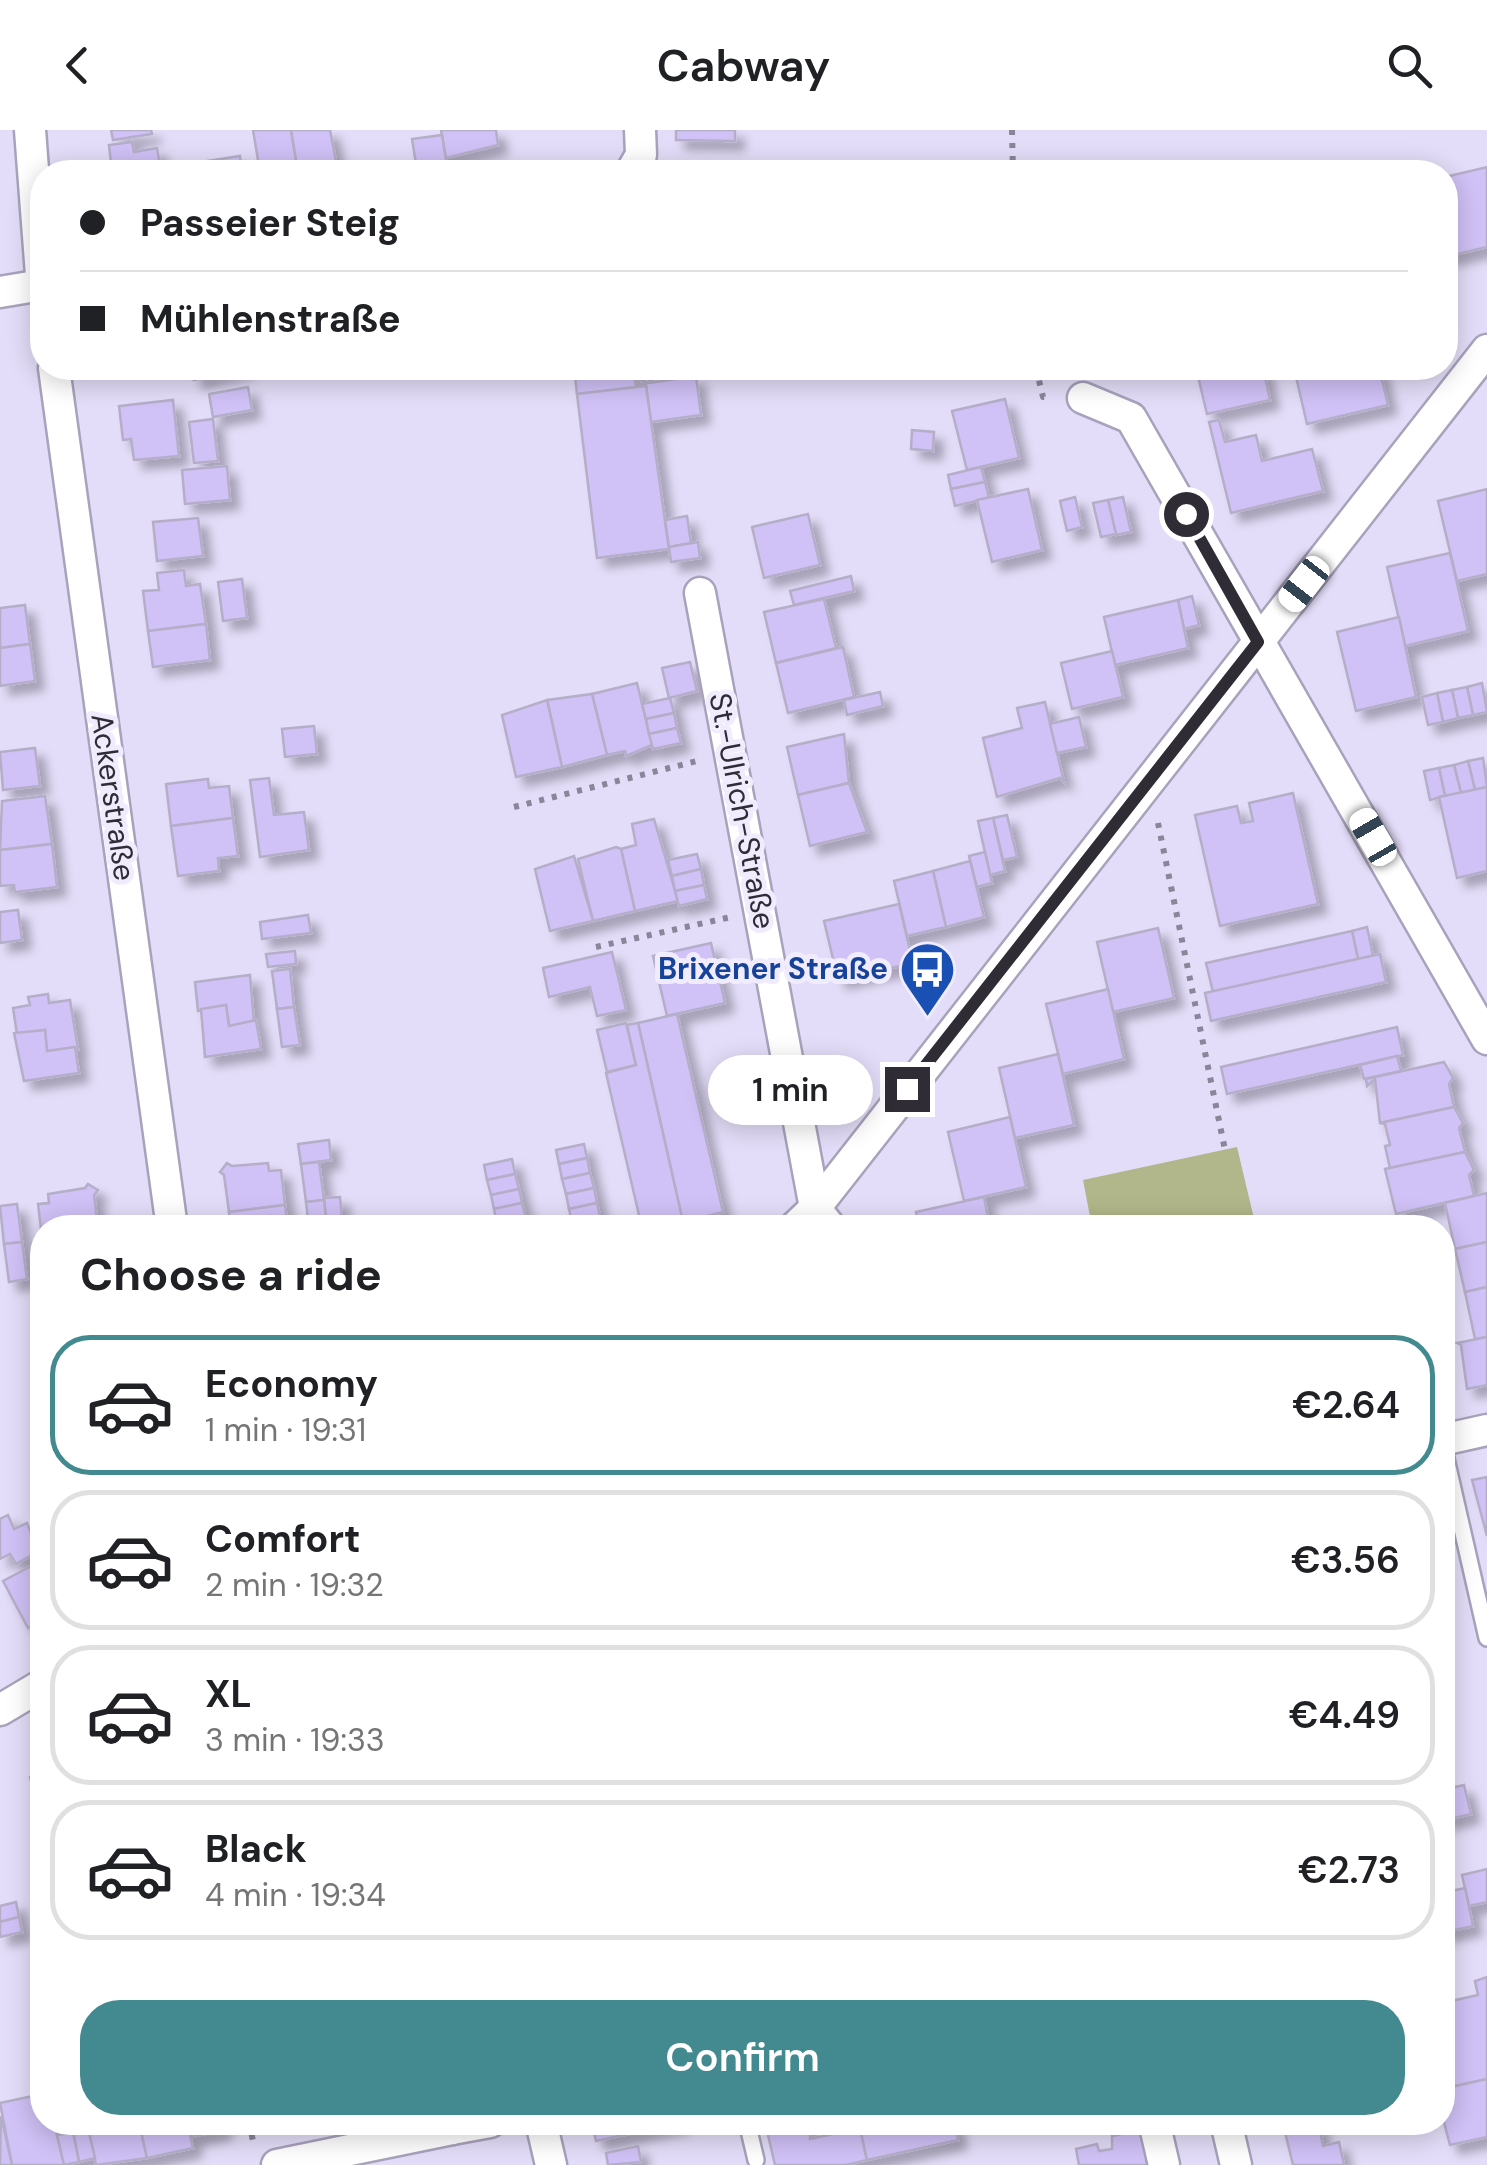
<!DOCTYPE html>
<html lang="en">
<head>
<meta charset="utf-8">
<style>
	:root { --surface:#fff; --page:#f6f6f6; --text:#202124; --muted:#757577; --line:#e0e0e0; --accent:#428a90 }
	body { margin:0; font-family:"DM Sans",sans-serif; background:var(--page); color:var(--text); height:100vh; display:flex; flex-direction:column; font-size:38px; white-space:nowrap }
	* { box-sizing:border-box; margin:0 }
	p { font-size:32px; color:var(--muted) }
	.icon { flex:none; width:55px; height:55px; fill:none; stroke:currentColor; stroke-width:2; stroke-linecap:round; stroke-linejoin:round }
	.map { position:relative; flex:1; overflow:hidden }
	.panel { position:absolute; left:30px; top:1085px; width:1425px; height:920px; display:flex; flex-direction:column; background:var(--surface); border-radius:40px; box-shadow:0 5px 25px #0003 }
	.panel>* { flex:none }
	.top-card { position:absolute; left:30px; top:30px; width:1428px; height:220px; border-radius:40px; box-shadow:0 5px 25px #0003; display:grid; align-content:center; height:220px; padding:0 50px; background:var(--surface) }
	.end { position:absolute; width:45px; height:45px; margin:-22px; border:12px solid #2f2c36; background:#fff; box-shadow:0 0 0 5px #fff }
	.from { border-radius:50% }
	.bubble { position:absolute; height:70px; border-radius:35px; background:var(--surface); box-shadow:0 5px 25px #0003; font-size:32px; font-weight:600; line-height:70px; text-align:center }
	.car { position:absolute; width:30px; height:60px; margin:-30px -15px; border-radius:12px; box-shadow:0 0 8px 2px #0007; background:linear-gradient(#fff 24%,#345 0 40%,#fff 0 76%,#345 0 86%,#fff 0) }
	.top-card b { display:flex; align-items:center; gap:35px; height:95px; font-size:38px }
	.top-card b+b { border-top:2px solid var(--line) }
	.top-card i { width:25px; height:25px; background:var(--text) }
	ul { padding:0; list-style:none }
	li { display:flex; align-items:center; gap:30px; height:140px; margin:0 20px 15px; padding:0 30px; border:5px solid var(--line); border-radius:40px }
	li div { flex:1 }
	li b { display:block; font-size:38px }
	li em { font-style:normal; font-weight:600 }
	li.active { border-color:var(--accent) }
	li>.icon { width:90px; height:90px; stroke-width:1.5 }
	h2 { padding:0 50px; font-size:45px; line-height:120px }
	.cta { display:flex; gap:20px; margin-top:auto; padding:20px 50px }
	.cta a { flex:1; height:115px; border-radius:40px; background:var(--accent); color:#fff; font-size:40px; font-weight:600; line-height:115px; text-align:center }
	header { display:flex; justify-content:space-between; align-items:center; height:130px; padding:0 50px; background:var(--surface); font-size:45px; font-weight:600 }
	.map>svg:first-child { display:block }
	.green { fill:#b1b78a }
	.building { fill:#d0c1f6; stroke:#b5aec8; stroke-width:2.5; filter:url(#shadow) }
	.lines { fill:none; stroke-linecap:round; stroke-linejoin:round }
	.lane-casing { stroke:#a9a2bc; stroke-width:20 }
	.street-casing { stroke:#a9a2bc; stroke-width:35 }
	.path { stroke:#8a8598; stroke-width:6; stroke-dasharray:5 8; stroke-linecap:butt }
	.lane { stroke:#fff; stroke-width:15 }
	.street { stroke:#fff; stroke-width:30 }
	.route { stroke:#2f2c36; stroke-width:12 }
	.labels { text-anchor:middle; stroke-width:10; stroke-linejoin:round; paint-order:stroke }
	.street-label { font-size:30px; fill:#2f2c36; stroke:#f1ecfd }
	.transit-label { font-size:30px; font-weight:bold; fill:#164399; stroke:#f1ecfd; text-anchor:end }
</style>
</head>
<body>
<header><svg class="icon" aria-label="back" viewBox="0 0 24 24"><path d="M15 5l-7 7 7 7"/></svg>Cabway<svg class="icon" aria-label="search" viewBox="0 0 24 24"><circle cx="10" cy="10" r="6"/><path d="M15 15l6 6"/></svg></header>
<div class="map">
<svg width="1487" height="2035" viewBox="0 0 1487 2035">
	<defs>
		<filter id="shadow"><feDropShadow dx="9" dy="9" stdDeviation="5" flood-color="#0004"/></filter>
	</defs>
	<rect width="100%" height="100%" fill="#e4ddf9"/>
	<polygon class="green" points="1237,1017 1256,1097 1092,1097 1083,1050"/>
	<g class="building">
		<polygon points="111,0 151,0 152,4 113,10"/>
		<polygon points="253,0 291,0 298,42 260,42"/>
		<polygon points="291,0 330,0 338,42 298,42"/>
		<polygon points="441,0 496,0 498,15 446,28"/>
		<polygon points="676,0 735,0 735,11 676,10"/>
		<polygon points="442,5 447,36 417,40 412,9"/>
		<polygon points="132,12 134,22 157,18 161,42 112,42 109,15"/>
		<polygon points="240,26 242,42 209,42 207,31"/>
		<polygon points="1487,37 1487,117 1445,127 1445,47"/>
		<polygon points="192,238 247,238 194,250"/>
		<polygon points="574,238 652,238 653,248 635,251 636,257 577,264"/>
		<polygon points="1196,238 1263,238 1270,270 1207,284"/>
		<polygon points="1294,238 1345,241 1379,238 1388,275 1307,294"/>
		<polygon points="696,246 701,285 651,292 646,256 635,255"/>
		<polygon points="646,256 669,419 597,428 577,264"/>
		<polygon points="248,257 252,280 213,287 209,264"/>
		<polygon points="1005,269 1019,328 967,340 952,281"/>
		<polygon points="173,270 179,326 134,330 131,309 123,310 119,276"/>
		<polygon points="213,289 218,331 194,333 189,292"/>
		<polygon points="1219,290 1225,312 1256,305 1262,331 1312,319 1323,361 1231,383 1209,292"/>
		<polygon points="912,300 934,302 933,321 911,319"/>
		<polygon points="227,336 230,370 185,374 182,340"/>
		<polygon points="981,337 985,352 951,359 948,345"/>
		<polygon points="985,352 989,368 955,376 951,359"/>
		<polygon points="1028,359 1042,420 992,432 977,370"/>
		<polygon points="1487,359 1487,444 1457,451 1438,371"/>
		<polygon points="1075,367 1082,397 1067,401 1060,371"/>
		<polygon points="1123,367 1131,402 1116,405 1108,370"/>
		<polygon points="1108,370 1116,404 1101,407 1093,373"/>
		<polygon points="808,384 820,435 764,448 752,397"/>
		<polygon points="687,386 691,413 669,417 665,390"/>
		<polygon points="198,388 203,426 157,431 153,392"/>
		<polygon points="698,412 700,428 671,432 669,417"/>
		<polygon points="1450,423 1468,501 1405,516 1387,437"/>
		<polygon points="184,440 186,456 200,454 206,494 148,501 143,461 159,460 157,443"/>
		<polygon points="851,446 854,461 794,475 790,461"/>
		<polygon points="242,449 247,488 223,491 218,452"/>
		<polygon points="1192,466 1199,495 1184,499 1178,470"/>
		<polygon points="824,469 836,518 776,533 764,482"/>
		<polygon points="1178,470 1188,518 1115,535 1104,487"/>
		<polygon points="25,475 30,514 0,518 0,478"/>
		<polygon points="1399,487 1416,567 1356,581 1337,502"/>
		<polygon points="206,494 210,530 153,537 148,501"/>
		<polygon points="30,514 35,551 0,556 0,518"/>
		<polygon points="843,517 854,567 788,583 776,533"/>
		<polygon points="1112,521 1123,567 1072,579 1061,533"/>
		<polygon points="690,532 697,561 669,568 662,538"/>
		<polygon points="637,553 652,615 626,626 625,621 607,625 592,564"/>
		<polygon points="1482,553 1487,582 1473,585 1467,557"/>
		<polygon points="1467,557 1473,585 1458,588 1452,560"/>
		<polygon points="1452,560 1458,588 1443,592 1437,563"/>
		<polygon points="880,562 883,576 847,585 844,570"/>
		<polygon points="1437,563 1443,592 1428,595 1422,567"/>
		<polygon points="592,564 607,625 562,637 547,570"/>
		<polygon points="670,568 674,583 646,589 642,574"/>
		<polygon points="547,570 562,637 516,647 502,585"/>
		<polygon points="1045,572 1064,652 1060,648 997,667 983,608 1022,598 1017,578"/>
		<polygon points="674,583 677,598 649,604 646,589"/>
		<polygon points="1079,587 1086,617 1057,623 1050,594"/>
		<polygon points="314,596 317,624 285,627 282,599"/>
		<polygon points="677,598 681,613 653,619 649,604"/>
		<polygon points="844,604 849,653 798,665 787,617"/>
		<polygon points="35,618 40,656 3,660 0,622"/>
		<polygon points="1483,628 1487,657 1475,660 1468,631"/>
		<polygon points="1468,631 1475,660 1461,663 1454,635"/>
		<polygon points="1454,635 1461,663 1445,666 1439,638"/>
		<polygon points="1439,638 1445,666 1430,670 1424,641"/>
		<polygon points="269,648 274,685 304,682 309,720 260,727 250,650"/>
		<polygon points="208,649 209,658 229,656 233,688 171,696 166,654"/>
		<polygon points="849,653 867,702 810,716 798,665"/>
		<polygon points="1487,657 1487,741 1457,748 1439,667"/>
		<polygon points="1293,663 1318,774 1220,796 1195,685 1237,676 1241,693 1253,691 1249,673"/>
		<polygon points="45,666 52,714 0,720 2,671"/>
		<polygon points="1007,685 1017,727 1003,730 993,688"/>
		<polygon points="233,688 238,726 218,728 219,741 178,746 171,696"/>
		<polygon points="993,688 1005,741 990,745 978,691"/>
		<polygon points="654,689 678,771 635,781 621,719 636,715 632,694"/>
		<polygon points="52,714 57,757 15,762 14,755 0,756 0,720"/>
		<polygon points="616,717 621,719 635,781 593,791 578,729"/>
		<polygon points="985,722 992,753 977,757 969,726"/>
		<polygon points="697,724 701,739 672,746 668,730"/>
		<polygon points="574,726 593,791 550,801 535,739"/>
		<polygon points="970,731 984,787 946,797 933,741"/>
		<polygon points="701,739 704,755 675,761 672,746"/>
		<polygon points="933,741 946,797 907,806 894,751"/>
		<polygon points="704,755 707,769 679,776 675,761"/>
		<polygon points="899,774 913,833 838,850 824,791"/>
		<polygon points="18,780 22,810 0,813 0,782"/>
		<polygon points="308,785 311,803 262,809 260,792"/>
		<polygon points="1367,797 1373,826 1358,829 1352,801"/>
		<polygon points="1158,798 1174,868 1113,882 1097,812"/>
		<polygon points="1352,801 1358,829 1213,862 1206,833"/>
		<polygon points="711,813 725,873 667,886 653,826"/>
		<polygon points="295,821 296,834 268,837 266,824"/>
		<polygon points="612,822 626,880 597,886 590,857 549,867 543,838"/>
		<polygon points="1380,824 1386,852 1211,891 1205,863"/>
		<polygon points="290,839 294,877 277,879 272,841"/>
		<polygon points="250,845 254,893 229,896 226,875 198,881 195,852"/>
		<polygon points="1108,859 1124,929 1063,944 1046,874"/>
		<polygon points="48,864 49,873 70,870 78,919 47,921 45,900 17,904 13,878 30,875 28,867"/>
		<polygon points="226,875 229,896 256,890 261,919 205,927 201,879"/>
		<polygon points="294,877 300,915 282,917 277,879"/>
		<polygon points="677,884 723,1082 683,1092 638,893"/>
		<polygon points="626,893 636,935 607,942 597,900"/>
		<polygon points="638,893 683,1092 657,1098 642,1098 606,943 636,935 627,895"/>
		<polygon points="1397,897 1403,925 1227,964 1221,937"/>
		<polygon points="45,900 47,921 75,917 79,943 24,951 14,903"/>
		<polygon points="1058,924 1074,995 1015,1008 999,938"/>
		<polygon points="1397,926 1401,941 1364,949 1360,935"/>
		<polygon points="1444,932 1453,948 1449,954 1454,977 1380,993 1375,949 1367,956 1366,949"/>
		<polygon points="1454,977 1463,993 1459,998 1465,1022 1390,1038 1385,1016 1390,1015 1385,994 1380,993"/>
		<polygon points="1010,987 1026,1057 964,1071 948,1002"/>
		<polygon points="329,1010 331,1030 301,1034 298,1014"/>
		<polygon points="584,1014 587,1028 559,1034 556,1020"/>
		<polygon points="1465,1022 1474,1040 1469,1045 1474,1066 1396,1084 1385,1039"/>
		<polygon points="587,1028 590,1043 562,1049 559,1034"/>
		<polygon points="512,1029 515,1044 487,1050 484,1035"/>
		<polygon points="319,1032 324,1070 306,1072 301,1034"/>
		<polygon points="227,1033 232,1036 268,1033 269,1041 281,1040 285,1075 229,1082 224,1045 220,1042"/>
		<polygon points="590,1043 594,1058 566,1064 562,1049"/>
		<polygon points="515,1044 519,1059 491,1065 487,1050"/>
		<polygon points="88,1054 98,1060 94,1065 98,1098 42,1098 42,1108 38,1074 49,1073 48,1064 85,1058"/>
		<polygon points="594,1058 597,1073 569,1079 566,1064"/>
		<polygon points="519,1059 522,1073 494,1079 491,1065"/>
		<polygon points="1487,1063 1487,1112 1455,1119 1445,1073"/>
		<polygon points="340,1067 343,1098 327,1098 324,1068"/>
		<polygon points="984,1067 990,1098 919,1098 916,1082"/>
		<polygon points="324,1070 327,1098 309,1098 306,1072"/>
		<polygon points="522,1073 526,1088 497,1094 494,1079"/>
		<polygon points="597,1073 600,1087 572,1093 569,1079"/>
		<polygon points="17,1074 22,1112 4,1114 0,1076"/>
		<polygon points="285,1075 288,1098 231,1098 229,1082"/>
		<polygon points="22,1112 27,1149 9,1152 4,1114"/>
		<polygon points="1487,1112 1487,1157 1465,1162 1455,1119"/>
		<polygon points="1487,1157 1487,1207 1475,1209 1465,1162"/>
		<polygon points="1487,1207 1487,1255 1467,1259 1461,1215 1457,1213"/>
		<polygon points="1487,1347 1487,1406 1472,1350"/>
		<polygon points="8,1385 14,1399 27,1393 42,1431 37,1432 32,1425 16,1434 10,1424 0,1429 0,1389"/>
		<polygon points="39,1432 42,1490 28,1498 3,1451"/>
		<polygon points="42,1644 42,1700 30,1647"/>
		<polygon points="1464,1655 1471,1684 1442,1691 1442,1660"/>
		<polygon points="1487,1739 1487,1772 1469,1776 1462,1745"/>
		<polygon points="1465,1758 1473,1796 1442,1803 1442,1763"/>
		<polygon points="16,1772 19,1787 0,1792 0,1776"/>
		<polygon points="19,1787 22,1802 0,1807 0,1792"/>
		<polygon points="1487,1847 1487,1949 1442,1959 1442,1873 1478,1865 1475,1851"/>
		<polygon points="1487,1949 1487,2007 1450,2015 1442,1985 1442,1959"/>
		<polygon points="42,1964 42,1992 54,1992 64,2035 12,2035 0,1973"/>
		<polygon points="1,1986 12,2035 0,2035"/>
		<polygon points="87,1992 139,1992 147,2028 96,2035"/>
		<polygon points="139,1992 187,1992 193,2018 147,2028"/>
		<polygon points="187,1992 221,1992 223,2000 191,2007"/>
		<polygon points="592,1992 680,1992 680,1993 596,2011"/>
		<polygon points="765,1992 810,1992 810,2009 860,1998 867,2030 846,2035 775,2035"/>
		<polygon points="885,1992 954,1992 958,2010 867,2030 860,1998"/>
		<polygon points="1318,1992 1323,2016 1339,2012 1344,2035 1293,2035 1284,1998"/>
		<polygon points="88,1999 95,2028 79,2032 73,2002"/>
		<polygon points="1140,2000 1149,2035 1079,2035 1076,2019 1097,2014 1099,2021 1112,2019 1112,2006"/>
		<polygon points="73,2002 79,2032 64,2035 57,2005"/>
		<polygon points="638,2016 641,2032 608,2035 606,2023"/>
	</g>
	<g class="lines">
		<defs>
			<g id="lane">
				<polyline points="1442,1311 1487,1508"/>
				<polyline points="747,1992 756,2030"/>
			</g>
			<g id="street">
				<polyline points="30,0 42,158"/>
				<polyline points="631,42 641,25 640,0"/>
				<polyline points="0,162 42,155"/>
				<polyline points="54,238 172,1098"/>
				<polyline points="1083,268 1131,288 1487,909"/>
				<polyline points="700,463 815,1078 831,1098"/>
				<polyline points="794,1098 815,1078 1487,220"/>
				<polyline points="1442,1310 1487,1300"/>
				<polyline points="0,1580 42,1555"/>
				<polyline points="450,1992 452,1999 490,1992"/>
				<polyline points="541,1992 551,2035"/>
				<polyline points="1154,1992 1164,2035"/>
				<polyline points="1226,1992 1236,2035"/>
				<polyline points="277,2035 452,1999"/>
			</g>
		</defs>
		<use href="#lane" class="lane-casing"/>
		<use href="#street" class="street-casing"/>
		<g class="path">
			<polyline points="1012,0 1013,42"/>
			<polyline points="1036,238 1043,267 1052,267"/>
			<polyline points="514,677 701,630"/>
			<polyline points="1158,693 1225,1020"/>
			<polyline points="596,817 731,787"/>
			<polyline points="249,1992 254,2016"/>
		</g>
		<use href="#lane" class="lane"/>
		<use href="#street" class="street"/>
	</g>
	<g class="lines">
		<polyline class="route" points="907,959 1258,512 1186,384"/>
	</g>
	<defs>
		<symbol id="bus-pin" viewBox="-11 -11 22 30"><path d="M0 17L-7.5 6A9.5 9.5 0 1 1 7.5 6Z" fill="#1a4fb4" stroke="#f1ecfd"/><path d="M-5-6H5V4H4V6H2V4H-2V6H-4V4H-5ZM-3.5-4V0h7V-4ZM-3.5 1.2v1.5H-2V1.2ZM2 1.2v1.5H3.5V1.2Z" fill="#fff"/></symbol>
	</defs>
	<g fill-rule="evenodd">
		<use href="#bus-pin" x="896" y="808" width="63" height="86"/>
	</g>
	<g class="labels">
		<g class="street-label">
			<text transform="translate(113 667) rotate(82)" y="10">Ackerstraße</text>
			<text transform="translate(742 681) rotate(79)" y="10">St.-Ulrich-Straße</text>
		</g>
		<g class="transit-label">
			<text x="888" y="849">Brixener Straße</text>
		</g>
	</g>
</svg>
<i class="end from" style="left:1186px;top:384px"></i>
<i class="end" style="left:907px;top:959px"></i>
<div class="bubble" style="left:708px;top:925px;width:165px">1 min</div>
<i class="car" style="left:1304px;top:454px;rotate:218deg"></i>
<i class="car" style="left:1373px;top:707px;rotate:330deg"></i>
<div class="top-card">
<b><i class="from"></i>Passeier Steig</b>
<b><i></i>Mühlenstraße</b>
</div>
<section class="panel">
<h2>Choose a ride</h2>
<ul>
<li class="active"><svg class="icon" aria-label="car" viewBox="0 0 24 24"><path d="M5 17H2v-5l4-1 3-4h7l3 4 3 1v5h-3M9 17h6M6 11h13"/><circle cx="7" cy="17" r="2"/><circle cx="17" cy="17" r="2"/></svg><div><b>Economy</b><p>1 min · 19:31</p></div><em>€2.64</em></li>
<li><svg class="icon" aria-label="car" viewBox="0 0 24 24"><path d="M5 17H2v-5l4-1 3-4h7l3 4 3 1v5h-3M9 17h6M6 11h13"/><circle cx="7" cy="17" r="2"/><circle cx="17" cy="17" r="2"/></svg><div><b>Comfort</b><p>2 min · 19:32</p></div><em>€3.56</em></li>
<li><svg class="icon" aria-label="car" viewBox="0 0 24 24"><path d="M5 17H2v-5l4-1 3-4h7l3 4 3 1v5h-3M9 17h6M6 11h13"/><circle cx="7" cy="17" r="2"/><circle cx="17" cy="17" r="2"/></svg><div><b>XL</b><p>3 min · 19:33</p></div><em>€4.49</em></li>
<li><svg class="icon" aria-label="car" viewBox="0 0 24 24"><path d="M5 17H2v-5l4-1 3-4h7l3 4 3 1v5h-3M9 17h6M6 11h13"/><circle cx="7" cy="17" r="2"/><circle cx="17" cy="17" r="2"/></svg><div><b>Black</b><p>4 min · 19:34</p></div><em>€2.73</em></li>
</ul>
<div class="cta"><a>Confirm</a></div>
</section>
</div>
</body>
</html>
